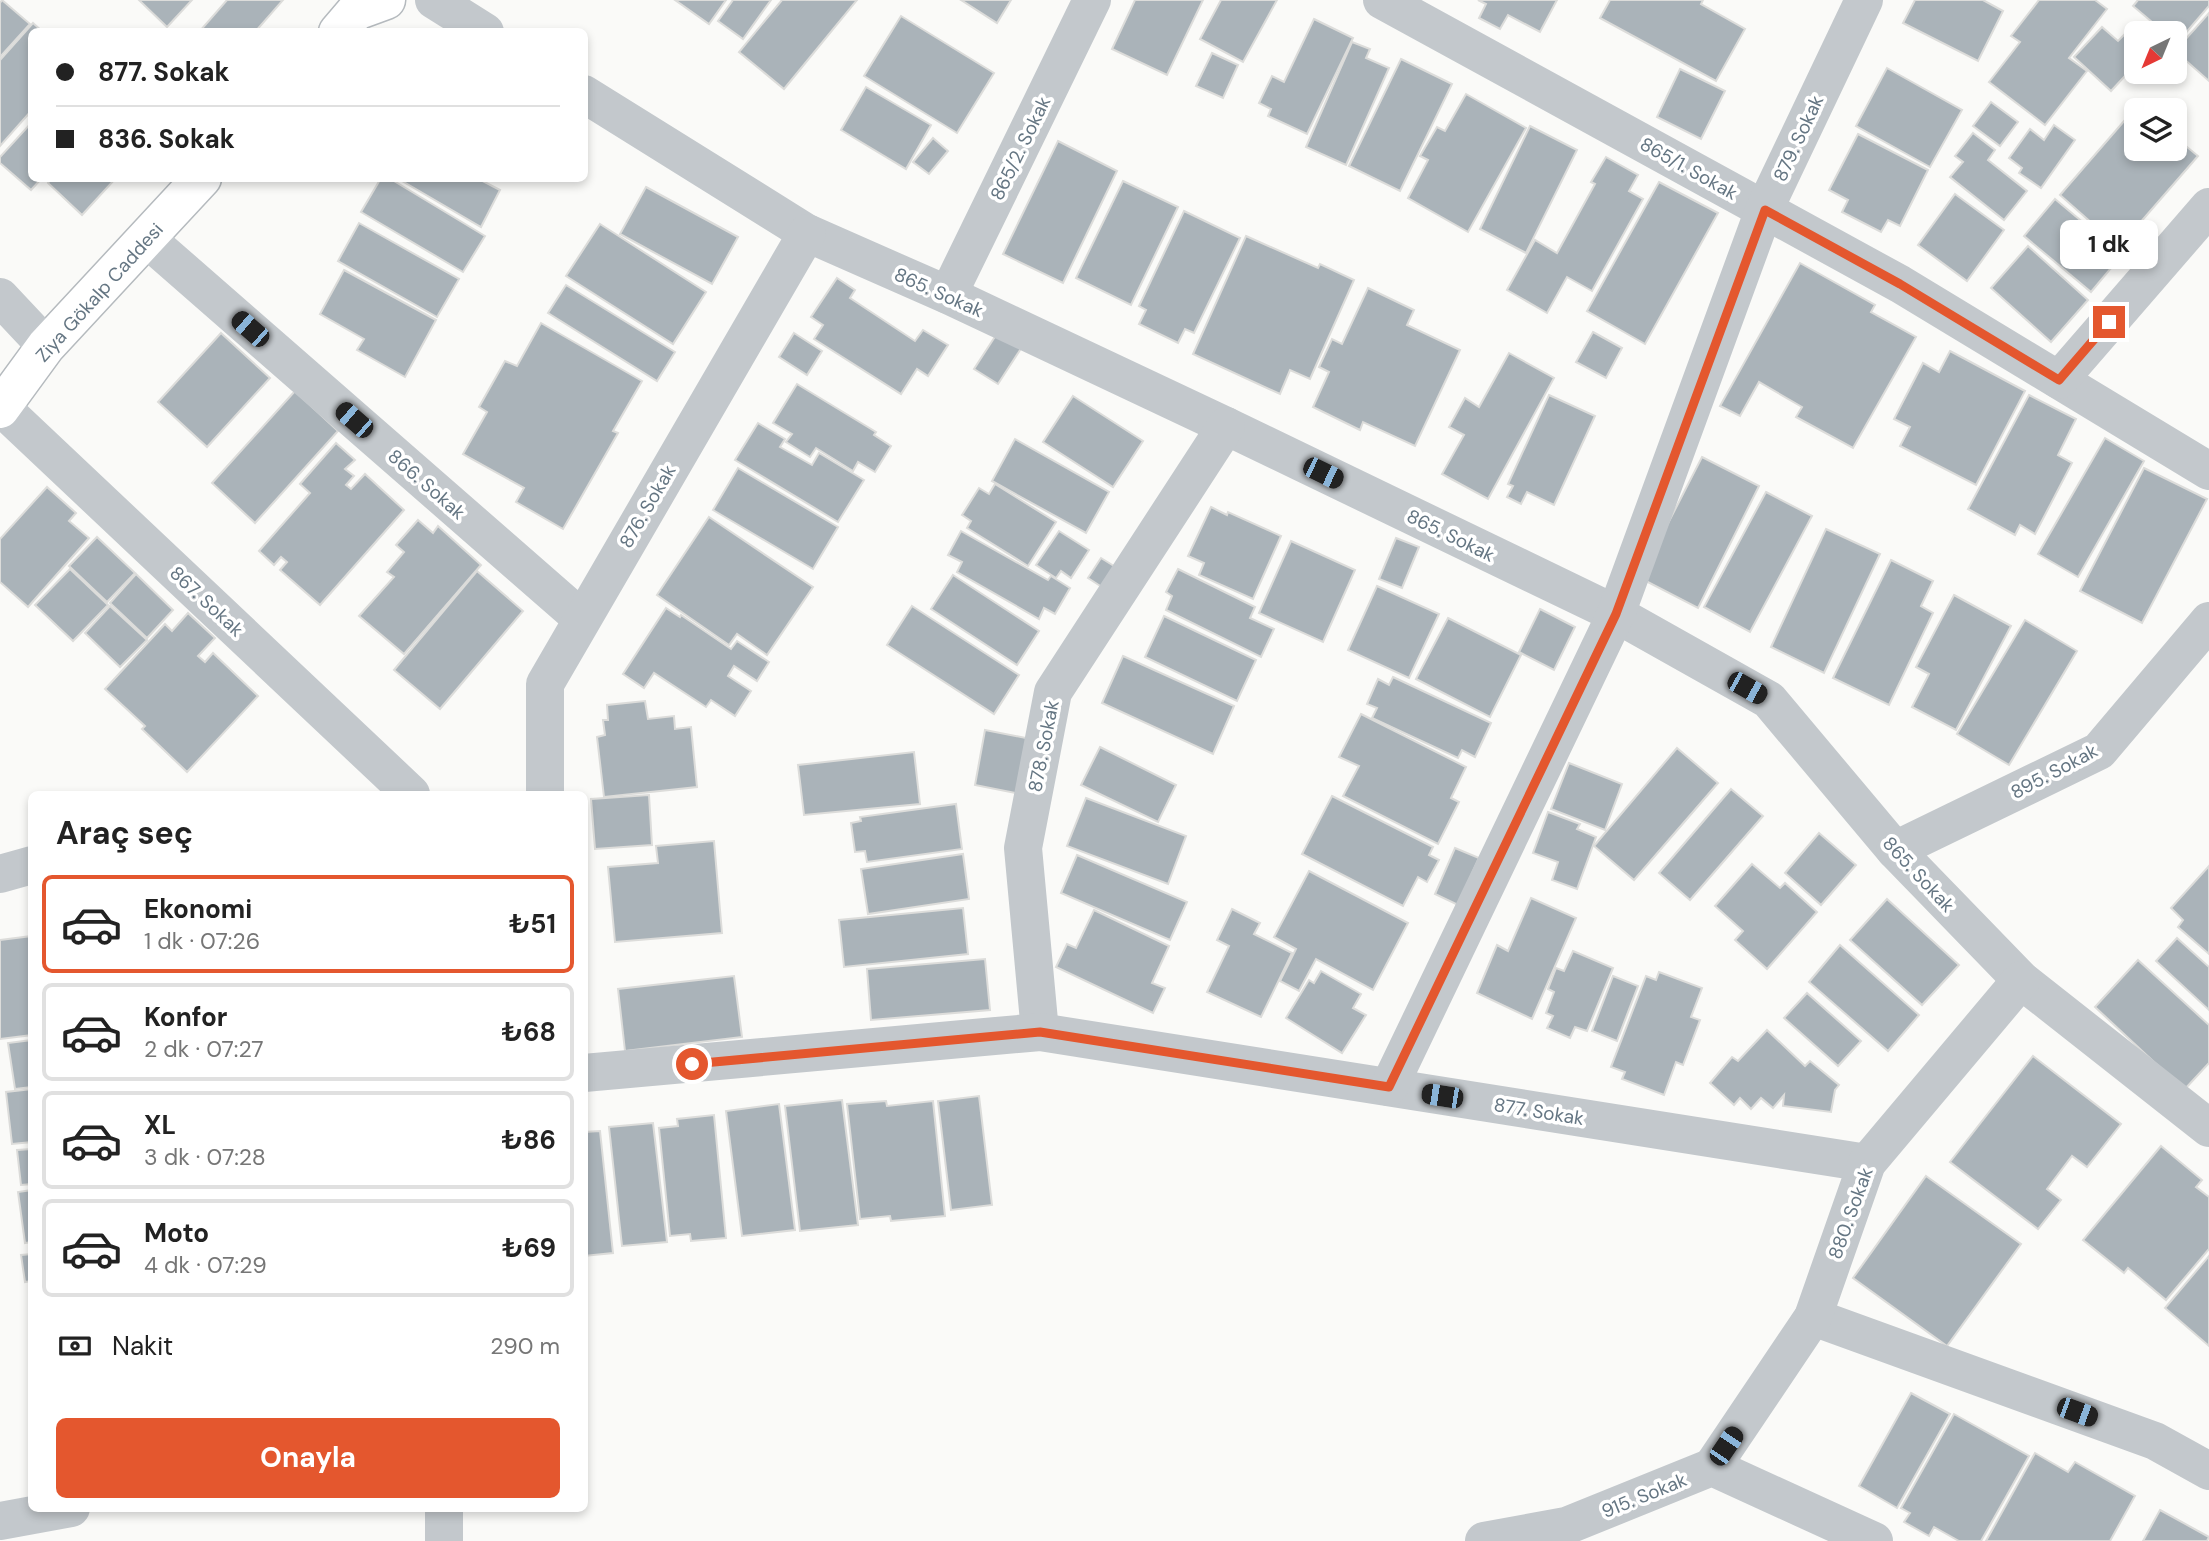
<!DOCTYPE html>
<html lang="tr">
<head>
<meta charset="utf-8">
<style>
	:root { --surface:#fff; --page:#f2f2f2; --text:#222; --muted:#767676; --line:#e0e0e0; --accent:#e4572e }
	body { margin:0; font-family:"DM Sans",sans-serif; background:var(--page); color:var(--text); height:100vh; display:flex; flex-direction:column; font-size:26px; white-space:nowrap }
	* { box-sizing:border-box; margin:0 }
	p { font-size:23px; color:var(--muted) }
	.icon { flex:none; width:38px; height:38px; fill:none; stroke:currentColor; stroke-width:2; stroke-linecap:round; stroke-linejoin:round }
	.map { position:relative; flex:1; overflow:hidden }
	.drawer { position:absolute; left:28px; top:791px; width:560px; height:721px; display:flex; flex-direction:column; background:var(--surface); border-radius:10px; box-shadow:0 4px 10px #0003 }
	.drawer>* { flex:none }
	.guide { position:absolute; left:28px; top:28px; width:560px; height:154px; border-radius:10px; box-shadow:0 4px 10px #0003; display:grid; align-content:center; height:154px; padding:0 28px; background:var(--surface) }
	.needle { width:46px; rotate:223deg }
	.fabs { position:absolute; left:2124px; top:21px; display:grid; gap:14px }
	.fabs a { display:grid; place-items:center; width:63px; height:63px; border-radius:10px; background:var(--surface); box-shadow:0 4px 10px #0003; font-size:35px }
	.end { position:absolute; width:32px; height:32px; margin:-16px; border:9px solid #e4572e; background:#fff; box-shadow:0 0 0 4px #fff }
	.from { border-radius:50% }
	.bubble { position:absolute; height:49px; border-radius:10px; background:var(--surface); box-shadow:0 4px 10px #0003; font-size:23px; font-weight:700; line-height:49px; text-align:center }
	.car { position:absolute; width:21px; height:42px; margin:-21px -10px; border-radius:9px; box-shadow:0 0 5px 2px #0007; background:linear-gradient(#222 24%,#8ab4d8 0 40%,#222 0 76%,#8ab4d8 0 86%,#222 0) }
	.guide b { display:flex; align-items:center; gap:24px; height:66px; font-size:26px }
	.guide b+b { border-top:2px solid var(--line) }
	.guide i { width:18px; height:18px; background:var(--text) }
	ul { padding:0; list-style:none }
	li { display:flex; align-items:center; gap:21px; height:98px; margin:0 14px 10px; padding:0 14px; border:4px solid var(--line); border-radius:10px }
	li div { flex:1 }
	li b { display:block; font-size:26px }
	li em { font-style:normal; font-weight:700 }
	li.selected { border-color:var(--accent) }
	li>.icon { width:63px; height:63px; stroke-width:1.5 }
	h2 { padding:0 28px; font-size:32px; line-height:84px }
	.pay { display:flex; align-items:center; gap:18px; height:77px; padding:0 28px; font-size:26px }
	.pay p { margin-inline-start:auto }
	.action { display:flex; gap:14px; margin-top:auto; padding:14px 28px }
	.action a { flex:1; height:80px; border-radius:10px; background:var(--accent); color:#fff; font-size:28px; font-weight:700; line-height:80px; text-align:center }
	.map>svg:first-child { display:block }
	.building { fill:#aab3b9; stroke:#dcdcda; stroke-width:2 }
	.lines { fill:none; stroke-linecap:round; stroke-linejoin:round }
	.major-casing { stroke:#b5babe; stroke-width:41 }
	.minor { stroke:#c3c8cc; stroke-width:38 }
	.major { stroke:#fff; stroke-width:38 }
	.route { stroke:#e4572e; stroke-width:9 }
	.labels { text-anchor:middle; stroke-width:7; stroke-linejoin:round; paint-order:stroke }
	.street-label { font-size:19px; fill:#657683; stroke:#fff }
</style>
</head>
<body>
<div class="map">
<svg width="2209" height="1541" viewBox="0 0 2209 1541">
	<rect width="100%" height="100%" fill="#fafaf8"/>
	<g class="building">
		<polygon points="2,0 30,24 0,57 0,3"/>
		<polygon points="139,0 192,0 167,27"/>
		<polygon points="227,0 283,0 255,32 199,32"/>
		<polygon points="675,0 726,0 709,24"/>
		<polygon points="733,0 771,0 743,39 718,21"/>
		<polygon points="782,0 857,0 784,89 739,52"/>
		<polygon points="961,0 1011,0 997,23"/>
		<polygon points="1135,0 1203,0 1167,75 1112,49"/>
		<polygon points="1221,0 1277,0 1243,62 1200,39"/>
		<polygon points="1478,0 1557,0 1540,32 1508,15 1500,29 1479,18 1486,4"/>
		<polygon points="1610,0 1703,0 1701,4 1745,29 1716,81 1600,18"/>
		<polygon points="1915,0 1983,0 2003,11 1978,61 1903,23"/>
		<polygon points="2039,0 2095,0 2107,9 2069,58 2087,71 2045,125 1989,82 2020,42 2011,36"/>
		<polygon points="2138,0 2209,0 2209,6 2177,43 2175,33 2165,33 2133,6"/>
		<polygon points="2209,13 2209,81 2175,51"/>
		<polygon points="901,16 994,73 957,133 864,76"/>
		<polygon points="1314,19 1353,38 1307,134 1268,116 1271,109 1259,103 1272,76 1284,82"/>
		<polygon points="33,23 43,32 32,32 32,110 0,146 0,60"/>
		<polygon points="2136,23 2147,33 2137,33 2137,63 2111,91 2074,57 2102,27 2118,41"/>
		<polygon points="1352,42 1370,49 1366,58 1389,68 1346,165 1306,147"/>
		<polygon points="1212,53 1238,65 1223,98 1196,86"/>
		<polygon points="1401,59 1452,84 1400,191 1349,166"/>
		<polygon points="1887,68 1962,110 1930,167 1856,126"/>
		<polygon points="1680,69 1725,91 1701,139 1657,117"/>
		<polygon points="866,87 931,125 906,169 841,130"/>
		<polygon points="1466,94 1526,128 1468,232 1408,198 1428,160 1420,156 1437,127 1445,131"/>
		<polygon points="1991,102 2018,122 2000,146 1973,126"/>
		<polygon points="2138,105 2144,110 2137,110 2137,149 2175,149 2175,137 2198,156 2119,247 2060,195"/>
		<polygon points="32,122 32,178 42,178 31,190 0,163 0,157"/>
		<polygon points="2054,125 2075,140 2041,188 2019,173 2022,168 2009,158 2030,129 2044,140"/>
		<polygon points="1530,126 1577,150 1526,253 1480,229"/>
		<polygon points="1973,133 1995,150 1988,160 2027,191 2004,220 1950,177 1963,162 1955,156"/>
		<polygon points="1858,134 1928,170 1900,226 1888,220 1881,232 1842,212 1848,200 1829,190"/>
		<polygon points="933,138 948,151 929,174 913,162"/>
		<polygon points="1058,141 1117,171 1063,283 1003,254"/>
		<polygon points="1606,157 1638,175 1629,191 1643,199 1592,291 1567,277 1547,313 1507,290 1535,240 1557,253 1595,184 1591,182"/>
		<polygon points="52,178 116,178 82,215 48,183"/>
		<polygon points="381,178 389,178 485,236 463,272 361,212"/>
		<polygon points="397,178 477,178 500,190 481,227"/>
		<polygon points="1123,181 1178,207 1131,305 1076,278"/>
		<polygon points="1659,182 1718,213 1645,344 1587,311"/>
		<polygon points="646,187 738,237 712,284 620,234"/>
		<polygon points="1955,194 2004,230 1967,281 1918,245"/>
		<polygon points="2055,199 2122,255 2091,292 2024,236"/>
		<polygon points="1184,211 1240,238 1194,333 1185,329 1178,343 1139,324 1146,310 1139,306"/>
		<polygon points="359,223 459,279 437,317 338,261"/>
		<polygon points="600,224 706,292 673,344 566,276"/>
		<polygon points="1246,236 1318,268 1320,264 1354,280 1310,379 1290,370 1280,394 1193,354"/>
		<polygon points="2028,246 2088,300 2051,342 1991,288"/>
		<polygon points="1800,263 1875,305 1871,312 1916,337 1853,448 1796,417 1802,407 1759,382 1740,416 1720,406"/>
		<polygon points="344,270 436,320 405,377 357,350 364,339 320,314"/>
		<polygon points="837,278 855,290 850,298 915,341 923,330 948,345 928,376 917,369 901,394 814,339 823,325 811,317"/>
		<polygon points="566,285 675,352 657,381 548,313"/>
		<polygon points="1368,288 1414,310 1407,325 1460,350 1415,446 1363,422 1360,430 1313,407 1329,372 1319,367 1332,339 1342,344"/>
		<polygon points="541,323 642,381 613,431 618,433 563,529 516,502 524,488 463,454 487,412 479,407 505,361 517,366"/>
		<polygon points="998,332 1022,347 998,384 974,369"/>
		<polygon points="1593,332 1622,348 1606,378 1576,362"/>
		<polygon points="221,333 270,378 207,447 158,402"/>
		<polygon points="794,333 822,351 807,375 779,357"/>
		<polygon points="1950,351 2025,391 1976,485 1900,446 1910,427 1894,419 1923,363 1939,372"/>
		<polygon points="1509,353 1554,378 1488,499 1442,474 1464,435 1449,427 1465,398 1479,407"/>
		<polygon points="797,384 876,432 874,435 891,446 875,472 858,462 853,471 816,448 810,457 786,442 792,434 773,423"/>
		<polygon points="295,391 338,431 255,523 212,483"/>
		<polygon points="1549,395 1595,416 1554,505 1527,492 1521,504 1507,497 1513,486 1508,484"/>
		<polygon points="2029,395 2076,419 2058,455 2072,463 2035,534 2020,525 2015,535 1968,509"/>
		<polygon points="1073,396 1143,441 1113,487 1043,442"/>
		<polygon points="758,423 785,439 780,447 812,465 819,453 864,480 838,522 735,460"/>
		<polygon points="2105,438 2144,461 2078,577 2038,554"/>
		<polygon points="1015,439 1109,492 1086,533 992,481"/>
		<polygon points="336,443 355,460 345,469 354,476 346,485 351,489 365,474 404,510 320,605 280,570 287,562 281,557 274,565 259,551 310,493 300,484"/>
		<polygon points="1702,457 1759,486 1698,608 1640,578"/>
		<polygon points="738,468 838,527 813,569 713,510"/>
		<polygon points="2144,468 2207,499 2142,623 2080,591"/>
		<polygon points="995,484 1056,522 1028,566 967,528 971,521 962,515 979,488 989,494"/>
		<polygon points="47,487 76,513 69,521 89,538 28,607 0,582 0,539"/>
		<polygon points="1766,492 1812,516 1750,632 1704,607"/>
		<polygon points="1211,507 1227,515 1228,512 1281,536 1253,599 1199,575 1204,563 1188,556"/>
		<polygon points="709,517 813,587 767,655 737,634 729,645 657,595"/>
		<polygon points="418,520 433,533 438,526 481,565 404,654 359,616 394,577 387,572 404,552 396,545"/>
		<polygon points="1826,529 1880,554 1824,673 1771,647"/>
		<polygon points="961,531 1048,580 1051,576 1070,588 1055,614 1044,608 1039,619 957,572 962,562 948,555"/>
		<polygon points="1059,531 1089,550 1071,578 1061,571 1056,578 1036,565"/>
		<polygon points="97,537 135,573 107,602 69,566"/>
		<polygon points="1396,538 1419,547 1402,588 1379,579"/>
		<polygon points="1291,541 1355,570 1323,642 1259,613"/>
		<polygon points="1101,558 1122,571 1108,591 1088,578"/>
		<polygon points="1891,560 1933,581 1921,606 1933,613 1889,705 1833,678"/>
		<polygon points="70,569 108,605 73,641 35,605"/>
		<polygon points="1178,569 1255,607 1250,618 1274,629 1261,657 1166,610 1172,596 1166,592"/>
		<polygon points="477,571 523,611 440,709 394,670"/>
		<polygon points="136,574 173,610 147,638 110,603"/>
		<polygon points="953,575 1039,631 1017,665 931,609"/>
		<polygon points="1377,586 1439,614 1409,678 1348,650"/>
		<polygon points="1954,595 2011,626 1956,730 1912,707 1929,674 1916,667"/>
		<polygon points="110,606 147,640 120,667 85,633"/>
		<polygon points="912,606 1019,675 994,714 887,645"/>
		<polygon points="666,608 680,617 681,615 731,649 737,641 769,662 757,681 734,666 728,676 751,691 735,716 711,700 706,707 654,673 644,688 623,674"/>
		<polygon points="1540,609 1575,627 1554,670 1519,652"/>
		<polygon points="188,613 215,638 198,656 205,662 213,653 258,696 187,772 142,729 145,726 105,689 165,624 172,631"/>
		<polygon points="1164,616 1256,660 1237,701 1145,657"/>
		<polygon points="1448,618 1521,655 1490,717 1416,679"/>
		<polygon points="2025,620 2077,651 2009,765 1957,734"/>
		<polygon points="1123,656 1234,706 1213,754 1102,703"/>
		<polygon points="1393,677 1491,723 1475,757 1462,750 1458,758 1372,718 1377,708 1367,704 1378,679 1389,685"/>
		<polygon points="645,701 648,719 674,716 675,729 691,727 697,787 604,797 597,737 605,735 603,720 608,720 607,705"/>
		<polygon points="1361,714 1466,767 1451,798 1459,802 1438,844 1343,796 1359,766 1339,757"/>
		<polygon points="985,730 1031,739 1021,794 975,785"/>
		<polygon points="1100,747 1176,785 1158,822 1081,785"/>
		<polygon points="1677,748 1718,783 1634,880 1594,846"/>
		<polygon points="914,752 920,804 804,815 798,765"/>
		<polygon points="1569,763 1622,784 1605,830 1551,809"/>
		<polygon points="1731,789 1763,816 1690,900 1659,873"/>
		<polygon points="649,795 652,845 595,849 591,799"/>
		<polygon points="1332,796 1433,847 1429,855 1439,860 1427,882 1418,877 1403,906 1302,854"/>
		<polygon points="1086,798 1186,836 1168,884 1067,846"/>
		<polygon points="956,804 962,849 867,862 865,851 855,852 851,823 861,821 860,817"/>
		<polygon points="1548,812 1580,824 1577,829 1596,837 1577,889 1552,880 1558,862 1533,853"/>
		<polygon points="1819,833 1856,865 1821,905 1785,873"/>
		<polygon points="714,841 722,933 615,942 608,867 658,863 656,846"/>
		<polygon points="1455,848 1479,858 1458,905 1435,894"/>
		<polygon points="963,854 969,899 868,914 861,869"/>
		<polygon points="1077,855 1187,902 1170,940 1061,893"/>
		<polygon points="1752,864 1780,888 1785,883 1817,912 1767,969 1735,940 1743,931 1715,906"/>
		<polygon points="2209,866 2209,954 2178,927 2183,920 2171,908"/>
		<polygon points="1309,871 1408,923 1373,990 1316,959 1299,991 1280,981 1296,949 1274,937"/>
		<polygon points="1531,898 1576,918 1532,1019 1477,993 1497,945 1508,951"/>
		<polygon points="1887,899 1959,965 1922,1005 1850,940"/>
		<polygon points="963,908 968,954 844,967 839,920"/>
		<polygon points="1232,909 1260,923 1254,934 1292,953 1261,1017 1207,992 1229,946 1217,940"/>
		<polygon points="1094,910 1169,946 1152,983 1165,988 1153,1013 1056,967 1067,944 1076,948"/>
		<polygon points="32,936 32,1035 0,1039 0,940"/>
		<polygon points="2177,938 2209,967 2209,1010 2156,961"/>
		<polygon points="1840,945 1919,1015 1888,1051 1809,982"/>
		<polygon points="1573,951 1613,968 1587,1031 1575,1027 1570,1038 1547,1028 1553,1016 1546,1013 1554,992 1548,989 1556,968 1564,971"/>
		<polygon points="985,959 990,1010 871,1020 867,969"/>
		<polygon points="2138,960 2209,1025 2209,1063 2184,1090 2095,1007"/>
		<polygon points="1321,971 1361,994 1353,1008 1366,1015 1342,1053 1286,1018 1309,980 1314,983"/>
		<polygon points="1659,972 1702,988 1691,1017 1700,1020 1683,1065 1676,1062 1664,1095 1622,1079 1625,1072 1611,1067 1646,976 1656,980"/>
		<polygon points="734,976 742,1037 625,1051 618,989"/>
		<polygon points="1613,976 1638,986 1617,1041 1592,1031"/>
		<polygon points="1807,993 1861,1041 1838,1066 1784,1018"/>
		<polygon points="1767,1030 1805,1066 1810,1061 1839,1085 1835,1090 1831,1112 1783,1106 1784,1095 1773,1108 1761,1098 1751,1109 1740,1098 1734,1105 1710,1083 1732,1057 1738,1061"/>
		<polygon points="32,1040 32,1087 15,1089 8,1043"/>
		<polygon points="2033,1056 2121,1124 2087,1167 2072,1156 2047,1189 2061,1200 2038,1229 1950,1162"/>
		<polygon points="32,1089 32,1142 12,1144 6,1092"/>
		<polygon points="979,1096 992,1205 951,1210 938,1101"/>
		<polygon points="842,1100 858,1225 800,1231 785,1106"/>
		<polygon points="886,1101 887,1106 933,1101 945,1216 891,1221 890,1216 860,1219 847,1104"/>
		<polygon points="779,1104 795,1230 742,1236 726,1111"/>
		<polygon points="714,1115 726,1238 691,1241 690,1234 670,1236 659,1128 678,1126 677,1119"/>
		<polygon points="653,1123 667,1242 622,1246 609,1127"/>
		<polygon points="600,1131 613,1253 584,1256 584,1132"/>
		<polygon points="2161,1146 2202,1180 2196,1187 2209,1197 2209,1249 2166,1300 2128,1268 2124,1273 2083,1240"/>
		<polygon points="32,1149 32,1184 21,1185 17,1150"/>
		<polygon points="1926,1176 2021,1244 1947,1346 1853,1278"/>
		<polygon points="32,1190 32,1242 25,1243 18,1192"/>
		<polygon points="32,1254 32,1281 25,1282 21,1255"/>
		<polygon points="2209,1256 2209,1346 2165,1308"/>
		<polygon points="1911,1393 1950,1414 1897,1508 1859,1486"/>
		<polygon points="1954,1414 2029,1456 1981,1541 1959,1541 1934,1527 1929,1536 1904,1522 1910,1513 1901,1508"/>
		<polygon points="2035,1453 2068,1472 2075,1462 2135,1496 2110,1541 1986,1541"/>
		<polygon points="2160,1510 2209,1537 2207,1541 2143,1541"/>
	</g>
	<g class="lines">
		<defs>
			<g id="major">
				<polyline points="338,32 356,11 386,0"/>
				<polyline points="0,409 46,346 202,178"/>
			</g>
		</defs>
		<use href="#major" class="major-casing"/>
		<g class="minor">
			<polyline points="434,0 485,32"/>
			<polyline points="1382,0 1900,284 2209,471"/>
			<polyline points="584,94 807,233 948,295 1226,426 1616,614 1769,700 1895,850 2021,980 2209,1128"/>
			<polyline points="147,239 581,618"/>
			<polyline points="948,295 1092,0"/>
			<polyline points="0,297 46,346"/>
			<polyline points="2059,380 2209,207"/>
			<polyline points="2,408 411,794"/>
			<polyline points="545,794 545,684 807,233"/>
			<polyline points="1895,850 2099,751 2209,621"/>
			<polyline points="0,874 32,865"/>
			<polyline points="1040,1032 1023,848 1053,692 1226,426"/>
			<polyline points="584,1073 1040,1032 1867,1163"/>
			<polyline points="1389,1087 1616,614 1764,210 1864,0"/>
			<polyline points="1813,1317 2155,1441 2209,1471"/>
			<polyline points="1712,1467 1813,1317 1867,1163 2021,980"/>
			<polyline points="444,1508 444,1541"/>
			<polyline points="0,1521 71,1508"/>
			<polyline points="1484,1541 1566,1526 1712,1467 1874,1541"/>
		</g>
		<use href="#major" class="major"/>
	</g>
	<g class="lines">
		<polyline class="route" points="692,1064 1040,1032 1389,1087 1616,614 1765,210 1900,284 2059,380 2109,322"/>
	</g>
	<g class="labels">
		<g class="street-label">
			<text transform="translate(1798 138) rotate(-65)" y="7">879. Sokak</text>
			<text transform="translate(1020 148) rotate(-64)" y="7">865/2. Sokak</text>
			<text transform="translate(1689 168) rotate(29)" y="7">865/1. Sokak</text>
			<text transform="translate(99 292) rotate(-48)" y="7">Ziya Gökalp Caddesi</text>
			<text transform="translate(939 292) rotate(24)" y="7">865. Sokak</text>
			<text transform="translate(427 484) rotate(41)" y="7">866. Sokak</text>
			<text transform="translate(647 506) rotate(-60)" y="7">876. Sokak</text>
			<text transform="translate(1451 535) rotate(26)" y="7">865. Sokak</text>
			<text transform="translate(207 601) rotate(43)" y="7">867. Sokak</text>
			<text transform="translate(1043 746) rotate(-79)" y="7">878. Sokak</text>
			<text transform="translate(2054 771) rotate(-28)" y="7">895. Sokak</text>
			<text transform="translate(1919 874) rotate(47)" y="7">865. Sokak</text>
			<text transform="translate(1539 1111) rotate(9)" y="7">877. Sokak</text>
			<text transform="translate(1850 1213) rotate(-70)" y="7">880. Sokak</text>
			<text transform="translate(1644 1495) rotate(-22)" y="7">915. Sokak</text>
		</g>
	</g>
</svg>
<div class="fabs">
<a><svg class="needle" viewBox="-14 -14 28 28"><path d="M0-13l5 13h-10z" fill="#e53935"/><path d="M0 13l5-13h-10z" fill="#767676"/></svg></a>
<a><svg class="icon" aria-label="layers" viewBox="0 0 24 24"><path d="M12 4l9 5-9 5-9-5zM3 14l9 5 9-5"/></svg></a>
</div>
<i class="end from" style="left:692px;top:1064px"></i>
<i class="end" style="left:2109px;top:322px"></i>
<div class="bubble" style="left:2060px;top:220px;width:98px">1 dk</div>
<i class="car" style="left:250px;top:329px;rotate:311deg"></i>
<i class="car" style="left:354px;top:420px;rotate:311deg"></i>
<i class="car" style="left:1323px;top:473px;rotate:116deg"></i>
<i class="car" style="left:1747px;top:688px;rotate:119deg"></i>
<i class="car" style="left:1442px;top:1096px;rotate:279deg"></i>
<i class="car" style="left:2077px;top:1412px;rotate:110deg"></i>
<i class="car" style="left:1726px;top:1446px;rotate:34deg"></i>
<div class="guide">
<b><i class="from"></i>877. Sokak</b>
<b><i></i>836. Sokak</b>
</div>
<section class="drawer">
<h2>Araç seç</h2>
<ul>
<li class="selected"><svg class="icon" aria-label="car" viewBox="0 0 24 24"><path d="M5 17H2v-5l4-1 3-4h7l3 4 3 1v5h-3M9 17h6M6 11h13"/><circle cx="7" cy="17" r="2"/><circle cx="17" cy="17" r="2"/></svg><div><b>Ekonomi</b><p>1 dk · 07:26</p></div><em>₺51</em></li>
<li><svg class="icon" aria-label="car" viewBox="0 0 24 24"><path d="M5 17H2v-5l4-1 3-4h7l3 4 3 1v5h-3M9 17h6M6 11h13"/><circle cx="7" cy="17" r="2"/><circle cx="17" cy="17" r="2"/></svg><div><b>Konfor</b><p>2 dk · 07:27</p></div><em>₺68</em></li>
<li><svg class="icon" aria-label="car" viewBox="0 0 24 24"><path d="M5 17H2v-5l4-1 3-4h7l3 4 3 1v5h-3M9 17h6M6 11h13"/><circle cx="7" cy="17" r="2"/><circle cx="17" cy="17" r="2"/></svg><div><b>XL</b><p>3 dk · 07:28</p></div><em>₺86</em></li>
<li><svg class="icon" aria-label="car" viewBox="0 0 24 24"><path d="M5 17H2v-5l4-1 3-4h7l3 4 3 1v5h-3M9 17h6M6 11h13"/><circle cx="7" cy="17" r="2"/><circle cx="17" cy="17" r="2"/></svg><div><b>Moto</b><p>4 dk · 07:29</p></div><em>₺69</em></li>
</ul>
<div class="pay"><svg class="icon" aria-label="cash" viewBox="0 0 24 24"><path d="M3 7h18v10H3z"/><circle cx="12" cy="12" r="2"/></svg>Nakit<p>290 m</p></div>
<div class="action"><a>Onayla</a></div>
</section>
</div>
</body>
</html>
